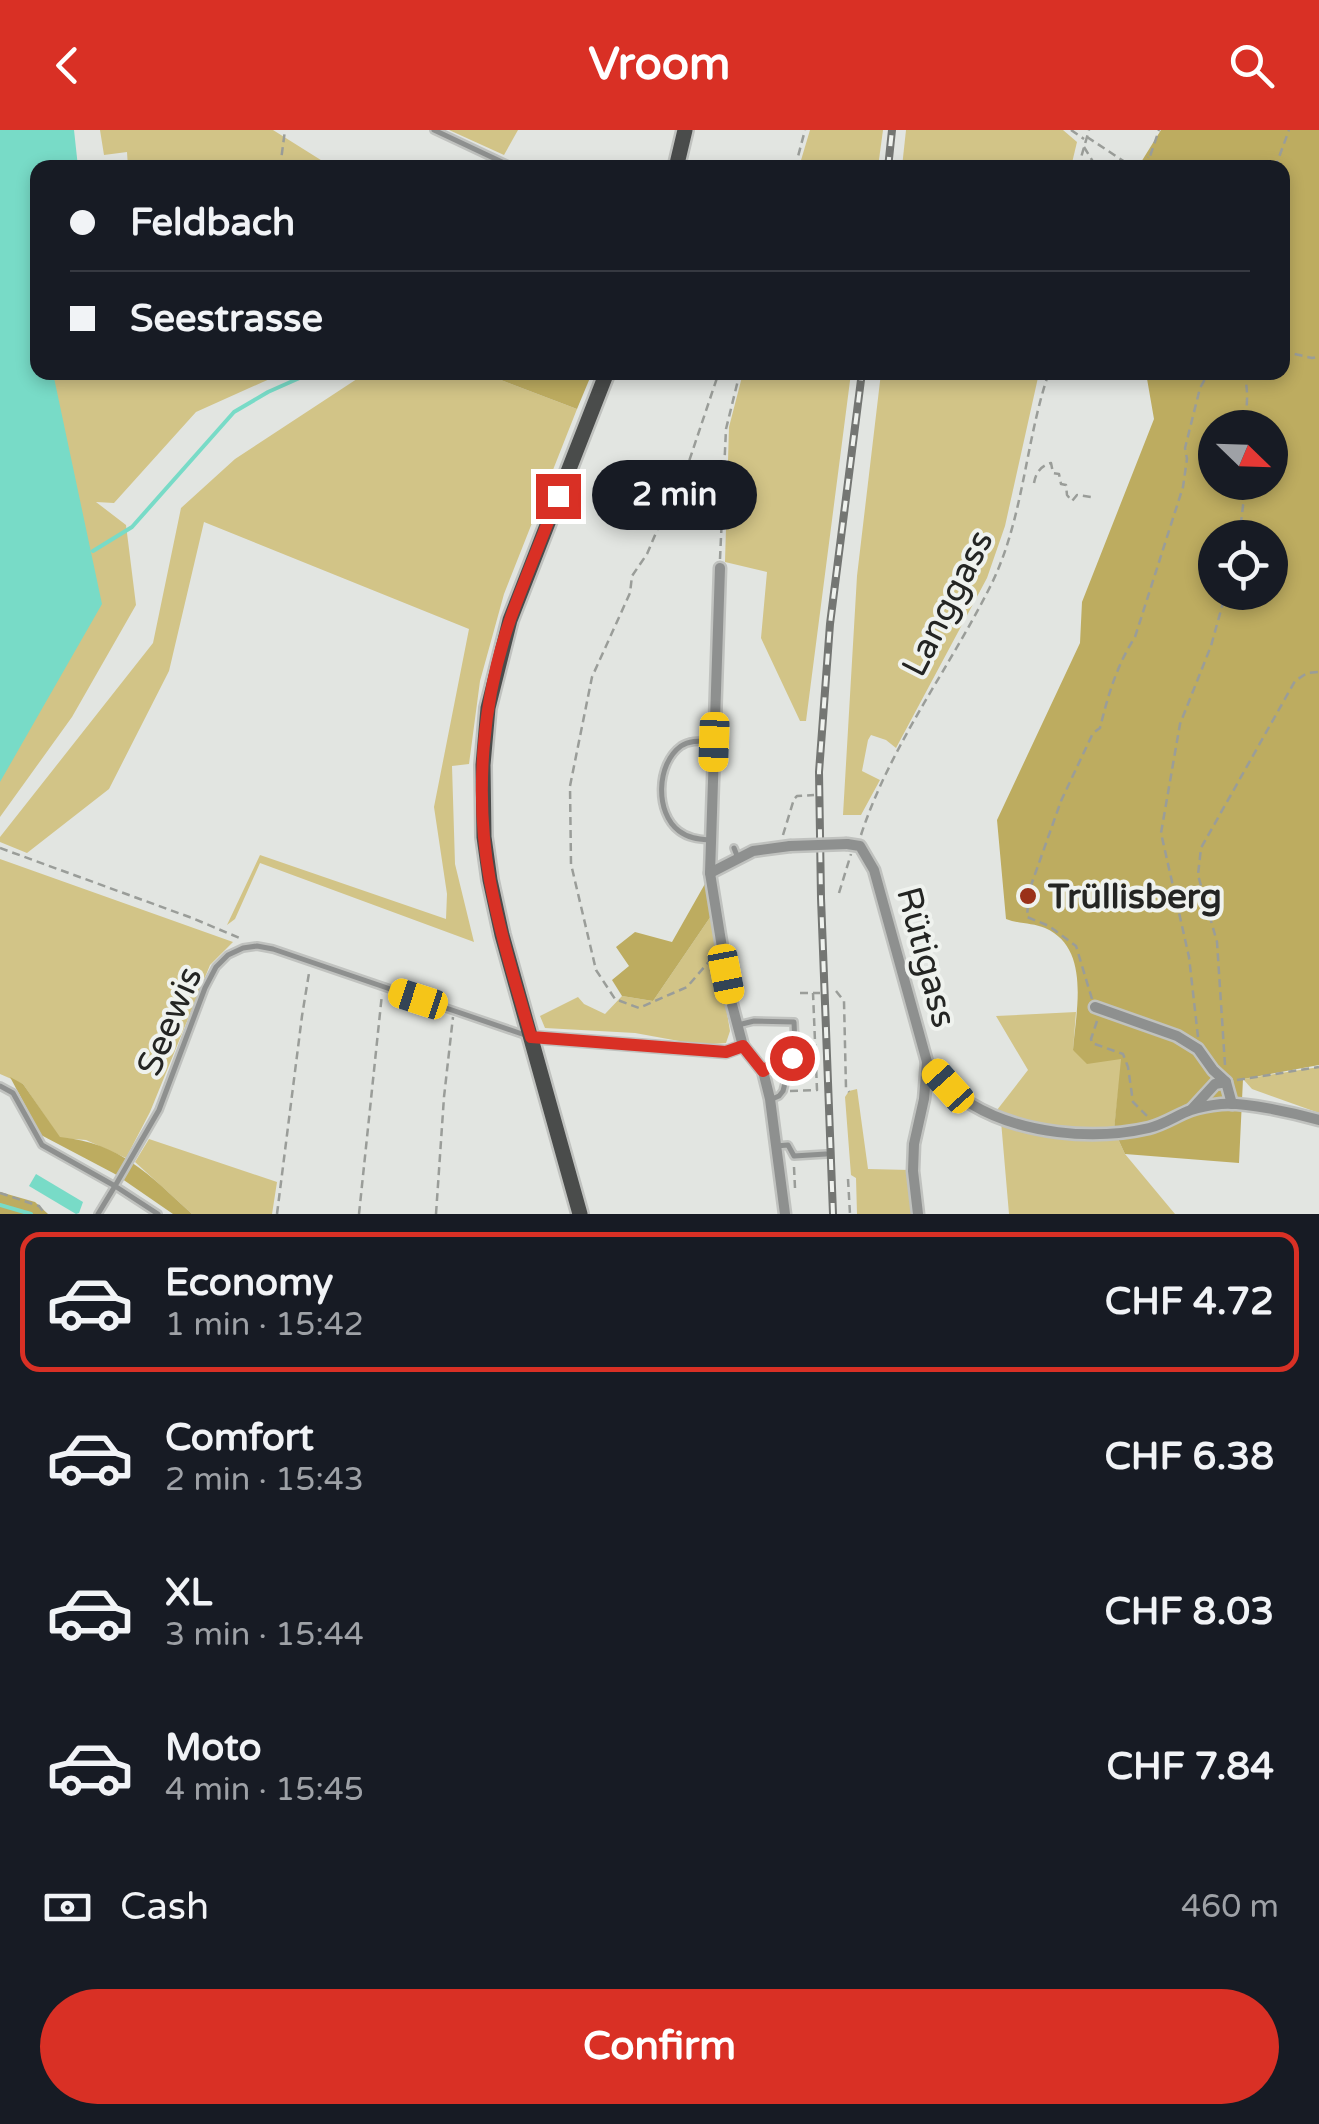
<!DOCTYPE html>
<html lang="en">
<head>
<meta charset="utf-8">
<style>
	:root { --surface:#171b24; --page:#20242c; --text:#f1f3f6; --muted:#9ea1a6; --line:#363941; --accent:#d93025 }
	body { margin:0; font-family:"Varela Round",sans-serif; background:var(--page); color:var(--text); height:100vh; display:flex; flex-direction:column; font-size:38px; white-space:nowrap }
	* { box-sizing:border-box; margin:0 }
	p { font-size:32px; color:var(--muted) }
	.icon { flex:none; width:55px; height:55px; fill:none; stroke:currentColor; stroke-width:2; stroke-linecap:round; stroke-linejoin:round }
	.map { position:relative; height:1084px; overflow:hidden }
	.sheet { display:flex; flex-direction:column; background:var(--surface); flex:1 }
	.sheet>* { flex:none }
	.hud { position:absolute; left:30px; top:30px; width:1260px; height:220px; border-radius:20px; box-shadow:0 5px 15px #0003; display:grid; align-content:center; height:220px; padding:0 40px; background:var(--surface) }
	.needle { width:65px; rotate:113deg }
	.fabs { position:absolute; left:1198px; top:280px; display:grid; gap:20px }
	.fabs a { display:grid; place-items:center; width:90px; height:90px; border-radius:50%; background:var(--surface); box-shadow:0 5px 15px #0003; font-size:50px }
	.end { position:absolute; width:45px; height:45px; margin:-22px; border:12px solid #d93025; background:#fff; box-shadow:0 0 0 5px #fff }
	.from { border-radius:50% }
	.bubble { position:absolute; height:70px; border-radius:35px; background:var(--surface); box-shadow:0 5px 15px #0003; font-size:32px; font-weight:700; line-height:70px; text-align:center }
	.car { position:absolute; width:30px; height:60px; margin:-30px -15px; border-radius:12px; box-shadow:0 0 8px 2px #0007; background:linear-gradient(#f5c518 24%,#345 0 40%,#f5c518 0 76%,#345 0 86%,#f5c518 0) }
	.hud b { display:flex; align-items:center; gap:35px; height:95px; font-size:38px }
	.hud b+b { border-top:2px solid var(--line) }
	.hud i { width:25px; height:25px; background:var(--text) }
	ul { padding:18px 0 0; list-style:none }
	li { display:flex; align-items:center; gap:30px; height:140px; margin:0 20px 15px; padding:0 20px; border:5px solid transparent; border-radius:20px }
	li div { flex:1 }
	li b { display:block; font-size:38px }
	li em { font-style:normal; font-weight:700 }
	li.current { border-color:var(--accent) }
	li>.icon { width:90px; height:90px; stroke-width:1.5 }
	.pay { display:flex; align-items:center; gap:25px; height:110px; padding:0 40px; font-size:38px }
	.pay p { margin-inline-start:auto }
	.cta { display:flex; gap:20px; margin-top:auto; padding:20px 40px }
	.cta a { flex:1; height:115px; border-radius:60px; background:var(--accent); color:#fff; font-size:40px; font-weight:700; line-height:115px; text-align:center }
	header { display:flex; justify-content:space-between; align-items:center; height:130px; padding:0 40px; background:var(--accent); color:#fff; font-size:45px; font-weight:700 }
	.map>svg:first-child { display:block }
	.green { fill:#d2c487 }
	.forest { fill:#bdac60; fill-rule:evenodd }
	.water { fill:#78dbc7 }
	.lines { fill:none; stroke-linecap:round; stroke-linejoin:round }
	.stream { stroke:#78dbc7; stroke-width:4 }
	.lane-casing { stroke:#c0c2bf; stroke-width:10 }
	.street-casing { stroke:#c0c2bf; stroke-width:15 }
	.primary-casing { stroke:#c0c2bf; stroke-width:20 }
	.path { stroke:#9a9d99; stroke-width:2.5; stroke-dasharray:8 5; stroke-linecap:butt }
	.lane { stroke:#8e908f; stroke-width:5 }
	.street { stroke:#8e908f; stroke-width:10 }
	.primary { stroke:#4a4c4b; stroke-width:15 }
	.rail-casing { stroke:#747673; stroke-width:8 }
	.rail { stroke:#eff2ee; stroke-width:4; stroke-dasharray:11; stroke-linecap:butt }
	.street-bridge-casing { stroke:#c0c2bf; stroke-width:15; stroke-linecap:butt }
	.street-bridge { stroke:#8e908f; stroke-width:10 }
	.route { stroke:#d93025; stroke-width:12 }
	.poi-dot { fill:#9a3119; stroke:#eff2ee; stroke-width:4 }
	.labels { text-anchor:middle; stroke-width:8; stroke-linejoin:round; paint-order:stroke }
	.street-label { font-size:35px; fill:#242523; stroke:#eff2ee }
	.poi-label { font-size:35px; font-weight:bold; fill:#242523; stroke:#eff2ee; text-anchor:start }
</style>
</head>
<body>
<header><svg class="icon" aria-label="back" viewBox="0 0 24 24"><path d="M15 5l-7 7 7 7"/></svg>Vroom<svg class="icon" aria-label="search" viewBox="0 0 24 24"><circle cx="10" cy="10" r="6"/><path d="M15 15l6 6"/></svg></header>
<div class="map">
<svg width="1319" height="1084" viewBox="0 0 1319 1084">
	<rect width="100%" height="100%" fill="#e2e5e1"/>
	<g class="green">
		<polygon points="100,0 273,0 332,37 128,37 127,22 104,25"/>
		<polygon points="449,0 518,0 504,25"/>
		<polygon points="810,0 883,0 878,37 799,37"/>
		<polygon points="906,0 1063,0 1077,12 1071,37 902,37"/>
		<polygon points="38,242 283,243 196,282 114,373 96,372 126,395 136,475 72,587 0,687 0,576"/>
		<polygon points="366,243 488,243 501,250 577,279 504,464 480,551 469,634 452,636 455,734 474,812 260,733 235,789 227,795 260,725 446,789 447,764 434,677 469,499 204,392 169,541 109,659 27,723 0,712 0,707 153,513 181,378 235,329"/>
		<polygon points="743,243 851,243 806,591 800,591 761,508 767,442 725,432 729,297"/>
		<polygon points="881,243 1039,243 1005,396 987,448 896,618 886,610 871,605 868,610 862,641 880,650 861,685 843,685 857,446"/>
		<polygon points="0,729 233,812 210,835 150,982 126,1028 86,1010 60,1008 23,954 0,944"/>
		<polygon points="711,786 730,901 726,913 701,915 635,903 545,898 540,886 578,867 584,874 605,884 622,866 653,871"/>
		<polygon points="1076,882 1073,920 1122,929 1114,1000 1125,1024 1175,1084 1009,1084 1001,991 997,980 1028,940 996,886"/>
		<polygon points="1319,937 1319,983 1252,959 1243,949"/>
		<polygon points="857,959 868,1039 910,1040 914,1084 857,1084 856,1048 851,1045 845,967 849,961"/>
		<polygon points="149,1009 277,1052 272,1084 192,1084 135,1032"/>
	</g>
	<g class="forest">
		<path d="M1161 0H1319V935L1243 949 1239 1033 1125 1024 1114 1000 1121 929 1087 934 1073 920C1076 881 1091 818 1045 798 1033 793 1019 794 1006 789L997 690 1080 513 1082 472 1154 289 1146 243 1282 242V38L1138 37ZM1215 298H1270V352H1215ZM1215 408H1270V462H1215Z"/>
		<polygon points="488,243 592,243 577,279 501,250"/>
		<polygon points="706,752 711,786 653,871 622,866 612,850 629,836 616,817 635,802 672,812"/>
		<path d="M10 947 23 954 60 1007C121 1013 149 1045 192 1084H173L115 1044 41 1005Z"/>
		<polygon points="0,1062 35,1072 48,1084 0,1084"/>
	</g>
	<g class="water">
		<polygon points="0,0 74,0 78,37 38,38 38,242 53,243 102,474 0,652"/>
		<polygon points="36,1044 83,1072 79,1083 76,1084 29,1056"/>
	</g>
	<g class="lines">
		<g class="stream">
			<polyline points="492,38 493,35"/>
			<polyline points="93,421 132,397 234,282 268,262 313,242"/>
			<polyline points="0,1075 31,1084"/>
		</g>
		<defs>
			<g id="lane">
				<polyline points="434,0 515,38"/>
				<path d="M709 710C698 709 688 708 679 701 655 683 656 634 681 616 690 610 701 611 711 611"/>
				<polyline points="734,718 738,728"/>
				<polyline points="738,895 754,891 794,892 795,915 783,961 779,966 772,969"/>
				<polyline points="763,941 787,925 793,917"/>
				<polyline points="0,956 13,963 42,1015 115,1056 159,980 205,858 216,837 228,825 243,818 257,816 273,819 528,906"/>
				<polyline points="776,1016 788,1015 794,1026 826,1024"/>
				<polyline points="98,1084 115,1056 158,1084"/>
			</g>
			<g id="street">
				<polyline points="720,438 710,743 730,867 743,916 763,941 770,969 785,1084"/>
				<path d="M847 714 860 716 874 740 927 932C940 947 954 963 971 974 1021 1004 1093 1011 1149 998 1165 994 1177 985 1191 980 1200 977 1212 975 1221 974 1246 972 1294 983 1319 990"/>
				<polyline points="710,743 753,721 790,716"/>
				<polyline points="1095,877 1177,906 1198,919 1213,940 1226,952 1232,974"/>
				<polyline points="531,907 726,922 743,916"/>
				<polyline points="1192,979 1215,954 1226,952"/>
				<polyline points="918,1084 913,1041 914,1014 924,969 927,932"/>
			</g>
			<g id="primary">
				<polyline points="676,38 685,0"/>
				<polyline points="580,1084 502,805 490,750 484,707 483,635 488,578 510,490 607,242"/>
			</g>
		</defs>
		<use href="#lane" class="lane-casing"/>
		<use href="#street" class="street-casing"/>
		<use href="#primary" class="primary-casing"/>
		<g class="path">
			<polyline points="1071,0 1084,9"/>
			<polyline points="1087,7 1134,38"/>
			<polyline points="1084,17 1097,38"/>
			<polyline points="280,38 285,0"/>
			<polyline points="795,38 805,0"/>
			<polyline points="1078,38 1089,0"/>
			<polyline points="1140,38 1148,27"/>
			<polyline points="1146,38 1159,0"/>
			<polyline points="1275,38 1289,0"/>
			<polyline points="1282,221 1312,228 1319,227"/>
			<path d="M1243 242C1250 260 1246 279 1245 298"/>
			<path d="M1034 353C1036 342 1041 336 1051 333L1053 343 1059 344 1061 354 1066 355 1067 365 1072 371 1077 365 1091 367"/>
			<polyline points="1239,408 1246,352"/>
			<polyline points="720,429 726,299 740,242"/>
			<polyline points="783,705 794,669 797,666 814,665"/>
			<path d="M861 705C890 616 949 539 991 455 1024 388 1025 312 1049 242"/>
			<polyline points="0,718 192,788 242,809"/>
			<polyline points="839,763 851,724"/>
			<polyline points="712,828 687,857 639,878 615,869 596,840 571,734 570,656 592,547 630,463 632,446 647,424 664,384 676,370 719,242"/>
			<polyline points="836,861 844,871 846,958 849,962"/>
			<polyline points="800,863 820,863"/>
			<path d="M1092 869 1076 816 1049 796 1027 787 1029 761 1061 671 1093 603 1100 598C1108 565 1117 535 1135 507L1183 357 1187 329 1185 318 1200 258 1209 242"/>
			<polyline points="1097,891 1091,909 1092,913 1123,924 1128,937 1133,972 1148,987"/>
			<polyline points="1198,907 1189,827 1161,703 1180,594 1211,516 1226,462"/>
			<polyline points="1225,935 1217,812 1198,745 1201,718 1295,551 1307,543 1319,542"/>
			<polyline points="1237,950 1319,937"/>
			<polyline points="790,961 817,960 813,863"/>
			<polyline points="794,1037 795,1058"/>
			<polyline points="848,1049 850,1084"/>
			<polyline points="0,1063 39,1076 45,1084"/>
			<polyline points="277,1084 302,886 309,843"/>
			<polyline points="359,1084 382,864"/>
			<polyline points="436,1084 444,967 453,887"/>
		</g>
		<use href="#lane" class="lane"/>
		<use href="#street" class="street"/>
		<use href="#primary" class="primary"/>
		<defs>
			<g id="rail">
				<polyline points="888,38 892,0"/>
				<polyline points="833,1084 821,768 819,642 830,494 862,242"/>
			</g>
		</defs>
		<use href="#rail" class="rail-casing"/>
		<use href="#rail" class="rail"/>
		<defs>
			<polyline id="street-bridge" points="790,716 847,714"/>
		</defs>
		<use href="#street-bridge" class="street-bridge-casing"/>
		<use href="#street-bridge" class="street-bridge"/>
	</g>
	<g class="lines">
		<path class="route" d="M558 366C543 406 526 446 511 487 482 570 474 664 490 751 500 804 516 855 531 907L726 922 743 916 763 941 786 925 795 915 792 928"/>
	</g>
	<circle class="poi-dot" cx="1028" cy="766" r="10"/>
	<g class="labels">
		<g class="street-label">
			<text transform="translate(947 473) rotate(-63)" y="12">Langgass</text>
			<text transform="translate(927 827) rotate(75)" y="12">Rütigass</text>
			<text transform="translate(169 891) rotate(-67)" y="12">Seewis</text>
		</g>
		<g class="poi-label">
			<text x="1048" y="778">Trüllisberg</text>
		</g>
	</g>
</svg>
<div class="fabs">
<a><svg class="needle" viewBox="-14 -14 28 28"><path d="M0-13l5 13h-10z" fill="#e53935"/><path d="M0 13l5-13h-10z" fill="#9ea1a6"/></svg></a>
<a><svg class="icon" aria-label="locate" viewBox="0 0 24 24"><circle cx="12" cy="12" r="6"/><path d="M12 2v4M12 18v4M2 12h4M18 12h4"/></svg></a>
</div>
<i class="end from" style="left:792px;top:928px"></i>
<i class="end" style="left:558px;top:366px"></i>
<div class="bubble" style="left:592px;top:330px;width:165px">2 min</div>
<i class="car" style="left:714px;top:612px;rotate:182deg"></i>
<i class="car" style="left:726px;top:844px;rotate:169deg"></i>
<i class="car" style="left:418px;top:869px;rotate:288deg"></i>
<i class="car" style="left:948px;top:956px;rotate:318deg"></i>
<div class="hud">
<b><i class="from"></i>Feldbach</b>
<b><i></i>Seestrasse</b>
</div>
</div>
<section class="sheet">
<ul>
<li class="current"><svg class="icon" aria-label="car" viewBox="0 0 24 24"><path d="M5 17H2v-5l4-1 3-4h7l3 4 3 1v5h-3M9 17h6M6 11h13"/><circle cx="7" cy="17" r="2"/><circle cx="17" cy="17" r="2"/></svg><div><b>Economy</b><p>1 min · 15:42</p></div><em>CHF 4.72</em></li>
<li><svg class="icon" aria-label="car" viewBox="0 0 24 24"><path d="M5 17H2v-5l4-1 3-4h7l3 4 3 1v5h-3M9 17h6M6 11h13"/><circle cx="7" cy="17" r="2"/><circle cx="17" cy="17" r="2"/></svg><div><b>Comfort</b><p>2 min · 15:43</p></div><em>CHF 6.38</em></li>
<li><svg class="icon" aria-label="car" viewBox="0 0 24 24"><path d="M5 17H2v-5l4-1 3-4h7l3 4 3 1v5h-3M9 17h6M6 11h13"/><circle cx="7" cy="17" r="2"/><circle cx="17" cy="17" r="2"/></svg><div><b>XL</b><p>3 min · 15:44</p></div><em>CHF 8.03</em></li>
<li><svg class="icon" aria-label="car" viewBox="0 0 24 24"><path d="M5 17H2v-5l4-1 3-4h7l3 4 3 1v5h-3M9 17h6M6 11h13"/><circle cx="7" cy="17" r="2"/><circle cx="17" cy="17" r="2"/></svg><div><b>Moto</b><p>4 min · 15:45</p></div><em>CHF 7.84</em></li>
</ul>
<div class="pay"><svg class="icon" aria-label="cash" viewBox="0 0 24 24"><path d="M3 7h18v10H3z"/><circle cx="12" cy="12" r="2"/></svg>Cash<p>460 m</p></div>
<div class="cta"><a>Confirm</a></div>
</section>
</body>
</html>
